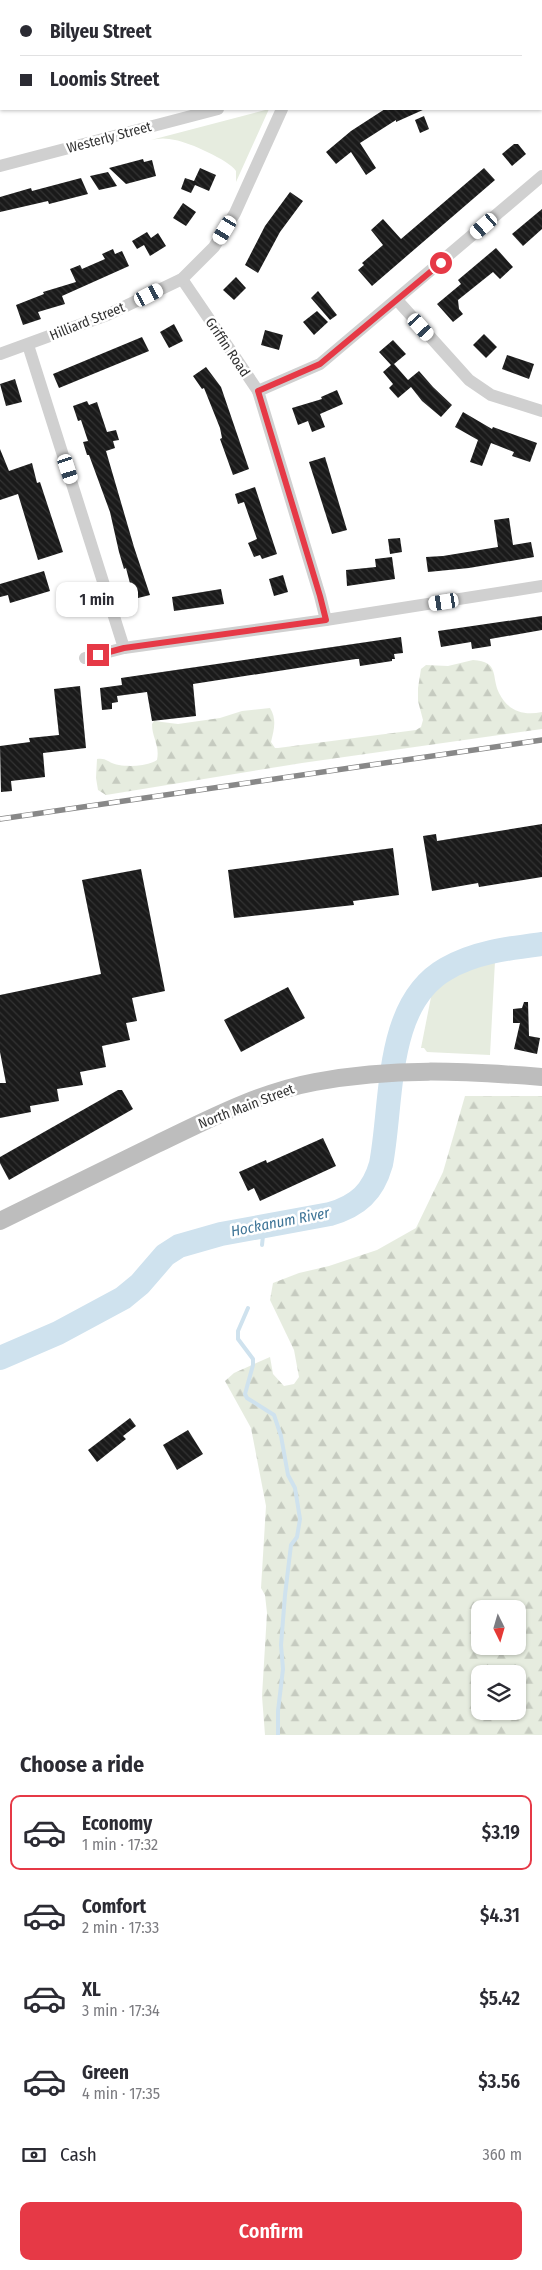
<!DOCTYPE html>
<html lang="en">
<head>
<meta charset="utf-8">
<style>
	:root { --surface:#fff; --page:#f2f2f3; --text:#2b2b33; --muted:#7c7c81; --line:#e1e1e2; --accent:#e63946 }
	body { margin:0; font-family:"Fira Sans Condensed",sans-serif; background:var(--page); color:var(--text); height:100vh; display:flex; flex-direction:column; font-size:19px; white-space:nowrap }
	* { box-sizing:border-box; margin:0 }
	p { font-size:16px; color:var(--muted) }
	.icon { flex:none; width:28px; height:28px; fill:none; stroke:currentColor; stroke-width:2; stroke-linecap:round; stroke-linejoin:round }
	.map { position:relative; height:1735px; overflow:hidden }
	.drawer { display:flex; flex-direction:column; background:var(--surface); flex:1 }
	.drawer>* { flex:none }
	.banner { position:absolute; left:0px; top:0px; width:542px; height:110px; box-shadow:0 1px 4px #0004; display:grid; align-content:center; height:110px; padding:0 20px; background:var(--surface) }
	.needle { width:32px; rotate:175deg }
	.tools { position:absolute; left:471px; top:1600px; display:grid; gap:10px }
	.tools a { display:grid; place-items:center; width:55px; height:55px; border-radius:10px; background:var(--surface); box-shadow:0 1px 4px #0004; font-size:25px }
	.end { position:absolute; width:22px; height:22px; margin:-11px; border:6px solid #e63946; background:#fff; box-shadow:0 0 0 2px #fff }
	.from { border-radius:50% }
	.bubble { position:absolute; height:35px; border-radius:10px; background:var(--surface); box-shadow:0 1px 4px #0004; font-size:16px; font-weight:600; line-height:35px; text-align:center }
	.car { position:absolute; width:15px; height:30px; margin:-15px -8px; border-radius:6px; box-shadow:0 0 4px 1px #0007; background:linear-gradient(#fff 24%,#345 0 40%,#fff 0 76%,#345 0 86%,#fff 0) }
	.banner b { display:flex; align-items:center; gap:18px; height:48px; font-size:19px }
	.banner b+b { border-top:1px solid var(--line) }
	.banner i { width:12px; height:12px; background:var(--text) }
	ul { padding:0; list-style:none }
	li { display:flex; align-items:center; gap:15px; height:75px; margin:0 10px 8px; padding:0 10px; border:2px solid transparent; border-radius:10px }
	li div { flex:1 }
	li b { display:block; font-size:19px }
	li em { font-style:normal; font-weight:600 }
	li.active { border-color:var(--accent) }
	li>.icon { width:45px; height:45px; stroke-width:1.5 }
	h2 { padding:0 20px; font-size:22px; line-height:60px }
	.pay { display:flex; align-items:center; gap:12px; height:55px; padding:0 20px; font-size:19px }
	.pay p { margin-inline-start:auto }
	.cta { display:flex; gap:10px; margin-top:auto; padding:10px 20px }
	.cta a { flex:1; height:58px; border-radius:10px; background:var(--accent); color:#fff; font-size:20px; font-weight:600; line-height:58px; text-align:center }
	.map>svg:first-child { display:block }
	.forest { fill:url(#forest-firs); fill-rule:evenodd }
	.green { fill:#e6ecdf }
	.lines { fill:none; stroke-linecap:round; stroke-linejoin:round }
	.stream { stroke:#cfe2ee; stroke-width:4 }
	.river { stroke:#cfe2ee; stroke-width:24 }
	.building { fill:url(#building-back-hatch) }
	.minor { stroke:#d0d0d0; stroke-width:12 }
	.secondary { stroke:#bdbdbd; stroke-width:18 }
	.rail-casing { stroke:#888; stroke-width:5.5 }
	.rail { stroke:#fff; stroke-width:4; stroke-dasharray:11; stroke-linecap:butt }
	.route { stroke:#e63946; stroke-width:6 }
	.labels { text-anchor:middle; stroke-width:5; stroke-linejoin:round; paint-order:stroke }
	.street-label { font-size:14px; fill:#333; stroke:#fff }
	.water-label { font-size:15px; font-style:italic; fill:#3f7597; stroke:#fff }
</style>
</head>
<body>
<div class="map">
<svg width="542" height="1735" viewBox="0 0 542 1735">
	<defs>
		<pattern id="forest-firs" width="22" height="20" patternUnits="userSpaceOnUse" patternTransform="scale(1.25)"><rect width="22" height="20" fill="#e6ecdf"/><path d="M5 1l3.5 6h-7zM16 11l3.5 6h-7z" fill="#c6cbc0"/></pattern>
		<pattern id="building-back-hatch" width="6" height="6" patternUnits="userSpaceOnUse" patternTransform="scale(1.25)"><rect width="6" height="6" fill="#1a1a1a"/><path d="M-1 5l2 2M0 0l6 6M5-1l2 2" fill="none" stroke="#333"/></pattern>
	</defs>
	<rect width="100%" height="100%" fill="#fff"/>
	<g class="forest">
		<path d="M473 660C500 662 491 676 499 693 508 711 523 716 542 712V729L302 763 106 795 98 790 96 778 97 759C107 757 109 764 119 765 130 767 148 766 157 760 160 745 152 738 152 724L154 721 178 724 220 718 242 711 270 708C277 719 274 730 271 742L275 748H278L416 730 421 727 423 720 418 701V688L421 669 426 665 448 666Z"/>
		<path d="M465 1096H542V1735H265L262 1696 267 1613 265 1595 261 1588 266 1506 251 1428 225 1381 234 1373 270 1357 273 1374 284 1386 294 1384 299 1377 294 1350 270 1300 273 1283 299 1273 329 1266 377 1250 416 1228 443 1172ZM480 1609H518V1646H480ZM480 1674H518V1711H480Z"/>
	</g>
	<g class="green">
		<path d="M269 109 236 182V171C229 160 188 142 175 140 167 138 159 138 151 140Z"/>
		<polygon points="495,961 490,1055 427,1052 424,1048 421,1048 433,987 470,969"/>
	</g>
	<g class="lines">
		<g class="stream">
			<polyline points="262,1245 264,1226"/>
			<polyline points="248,1308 238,1331 238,1339 253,1359 253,1365 245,1394 247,1398 274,1415 281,1436 288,1475 295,1488 300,1519 297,1537 291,1545 285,1595 281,1645 283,1669 278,1711 278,1735"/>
		</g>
		<path class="river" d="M0 1358 58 1333 123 1298 140 1284 165 1255 179 1246 221 1234 330 1214C358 1206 373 1192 381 1164 393 1102 384 1004 446 969 475 952 510 948 542 944"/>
	</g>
	<g class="building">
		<polygon points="385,109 425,109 396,122 396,120 360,143 376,168 366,175 351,152 336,164 326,152 351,131"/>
		<polygon points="424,116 429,129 420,133 415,120"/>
		<polygon points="514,144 518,144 526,154 512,166 502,154"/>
		<polygon points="143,159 144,162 152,160 156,176 126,184 109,168"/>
		<polygon points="200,168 216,175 209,191 195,185 191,193 181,189 185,178 194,181"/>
		<polygon points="484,168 495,180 372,286 358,270 364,265 362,263 383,245 371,230 383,219 401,239"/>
		<polygon points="108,172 117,186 99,190 90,176"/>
		<polygon points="81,178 88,194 49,204 48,201 0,212 0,197 31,188 32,191"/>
		<polygon points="290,192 303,201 280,232 258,273 245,265 265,226"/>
		<polygon points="183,203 196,212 186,226 173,218"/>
		<polygon points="542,209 542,229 523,246 512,234"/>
		<polygon points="147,232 151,238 158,233 166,246 150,256 144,245 137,249 132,241"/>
		<polygon points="496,248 513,267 500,279 493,272 458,300 459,309 463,314 453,322 437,304 461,284 458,280"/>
		<polygon points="113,249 115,254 122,251 129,266 62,296 65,304 38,312 41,319 23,325 16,305 44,294 43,292 76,282 70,269 80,265 82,269 105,259 102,254"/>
		<polygon points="236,277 246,288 234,300 223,290"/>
		<polygon points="318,291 337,315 330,320 311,298"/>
		<polygon points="317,311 328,322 314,335 303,322"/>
		<polygon points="174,324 183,341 169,348 160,332"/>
		<polygon points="265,330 283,335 279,350 261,345"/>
		<polygon points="484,334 497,347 486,358 473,345"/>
		<polygon points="142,337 149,351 59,388 53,374"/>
		<polygon points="393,340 406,354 394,364 408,380 419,371 433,387 452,405 441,417 422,401 411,387 398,398 389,388 393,384 383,372 391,365 379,352"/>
		<polygon points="507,355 534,364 529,379 502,369"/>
		<polygon points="206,367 221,387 249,469 233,475 220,439 222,438 220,428 204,388 202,389 193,376"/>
		<polygon points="15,379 22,402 6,406 0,384"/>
		<polygon points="337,390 343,404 320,414 325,427 312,432 308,421 298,425 292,408 322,399 321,397"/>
		<polygon points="87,401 89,405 97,402 107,432 116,430 119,440 113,441 115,448 106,451 134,547 150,595 134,599 126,568 124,569 119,552 110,512 89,455 87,455 83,442 88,441 81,420 78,421 73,406"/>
		<polygon points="463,412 492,429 493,427 537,443 530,462 512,456 514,452 491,443 482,466 470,462 478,440 455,427"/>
		<polygon points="0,449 9,471 32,463 37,483 40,482 63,552 38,560 18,494 0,500"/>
		<polygon points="325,457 347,530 332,534 309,462"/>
		<polygon points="255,487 277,554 262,559 260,555 254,557 248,543 257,539 244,502 238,504 235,494"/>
		<polygon points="509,518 513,545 531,542 534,557 469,568 428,572 426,557 443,556 498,547 494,520"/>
		<polygon points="400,538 402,552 390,554 388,539"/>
		<polygon points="392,557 395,579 347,586 346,570 376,567 375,559"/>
		<polygon points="44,571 50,591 10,603 8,595 0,597 0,584"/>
		<polygon points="283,575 288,592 274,596 269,579"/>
		<polygon points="83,588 90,610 74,616 66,593"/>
		<polygon points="221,589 224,604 174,611 172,597"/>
		<polygon points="542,616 542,630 490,639 491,646 472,649 471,642 441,647 438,631"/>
		<polygon points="401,637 403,653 394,654 395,659 392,659 392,661 360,666 359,659 356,659 193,684 196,716 152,721 147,692 117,696 118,702 112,703 112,709 102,710 100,688 122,685 121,678"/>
		<polygon points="80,686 86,748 43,753 45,777 11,781 12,791 1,792 0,746 30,742 29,738 59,735 54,689"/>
		<polygon points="542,824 542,877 479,887 478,883 432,891 423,836 436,834 437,841"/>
		<polygon points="393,848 399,895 353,901 354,905 234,918 228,870"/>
		<polygon points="141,869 165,991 132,998 137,1021 126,1023 130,1040 102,1046 106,1067 80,1072 83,1085 57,1089 59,1101 30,1106 31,1112 0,1118 0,1083 6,1083 0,1052 0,995 101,974 82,880"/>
		<polygon points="288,987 305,1018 241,1052 224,1020"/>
		<polygon points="524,1002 528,1002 529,1036 540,1038 537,1054 514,1049 520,1023 513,1023 513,1009 522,1008"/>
		<polygon points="118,1090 122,1090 133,1109 9,1180 0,1163 0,1157"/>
		<polygon points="323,1138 336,1166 260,1201 254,1188 248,1191 239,1172 266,1160 267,1163"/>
		<polygon points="130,1418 136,1426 123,1436 126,1439 97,1462 88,1450"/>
		<polygon points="188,1430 203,1454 177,1470 163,1445"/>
	</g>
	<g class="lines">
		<g class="minor">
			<polyline points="270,0 271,1"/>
			<polyline points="541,28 542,28"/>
			<polyline points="0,166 218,109"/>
			<polyline points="182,279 258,391 320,596 326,620"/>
			<polyline points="397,300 469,380 491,395 542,411"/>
			<polyline points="28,345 124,648"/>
			<polyline points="0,354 107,315 182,279 214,247 235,213 282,109"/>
			<polyline points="258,391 320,364 542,176"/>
			<polyline points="85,658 124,648 326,620 542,586"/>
		</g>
		<path class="secondary" d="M0 1221C52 1196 104 1170 157 1144 207 1120 260 1092 315 1082 393 1067 464 1071 542 1077"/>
		<defs>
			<polyline id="rail" points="0,819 542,740"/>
		</defs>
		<use href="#rail" class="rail-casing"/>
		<use href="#rail" class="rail"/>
	</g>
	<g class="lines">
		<polyline class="route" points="98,655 124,648 326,620 320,596 258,391 320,364 441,263"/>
	</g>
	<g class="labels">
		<g class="street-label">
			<text transform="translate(109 137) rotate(-15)" y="5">Westerly Street</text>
			<text transform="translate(87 321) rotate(-22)" y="5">Hilliard Street</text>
			<text transform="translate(228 347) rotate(56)" y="5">Griffin Road</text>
			<text transform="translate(246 1106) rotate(-21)" y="5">North Main Street</text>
		</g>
		<g class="water-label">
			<text transform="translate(280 1222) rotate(-11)" y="5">Hockanum River</text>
		</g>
	</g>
</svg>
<div class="tools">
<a><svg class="needle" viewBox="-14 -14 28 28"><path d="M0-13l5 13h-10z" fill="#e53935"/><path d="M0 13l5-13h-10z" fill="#7c7c81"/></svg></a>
<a><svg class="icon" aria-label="layers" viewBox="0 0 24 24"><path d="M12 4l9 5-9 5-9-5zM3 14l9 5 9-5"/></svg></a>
</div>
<i class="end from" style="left:441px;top:263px"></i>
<i class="end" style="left:98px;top:655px"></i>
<div class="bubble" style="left:56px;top:582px;width:82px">1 min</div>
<i class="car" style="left:484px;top:226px;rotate:229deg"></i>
<i class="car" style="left:225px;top:230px;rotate:211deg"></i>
<i class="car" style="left:149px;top:295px;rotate:63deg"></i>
<i class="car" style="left:421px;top:327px;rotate:138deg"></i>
<i class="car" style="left:68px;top:469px;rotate:162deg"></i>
<i class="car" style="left:444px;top:602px;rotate:261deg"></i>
<div class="banner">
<b><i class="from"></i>Bilyeu Street</b>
<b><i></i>Loomis Street</b>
</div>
</div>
<section class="drawer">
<h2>Choose a ride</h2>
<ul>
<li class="active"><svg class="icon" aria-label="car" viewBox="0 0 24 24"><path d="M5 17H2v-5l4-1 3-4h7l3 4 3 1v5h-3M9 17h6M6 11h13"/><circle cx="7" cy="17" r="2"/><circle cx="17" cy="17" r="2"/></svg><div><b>Economy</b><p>1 min · 17:32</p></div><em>$3.19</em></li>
<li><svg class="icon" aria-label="car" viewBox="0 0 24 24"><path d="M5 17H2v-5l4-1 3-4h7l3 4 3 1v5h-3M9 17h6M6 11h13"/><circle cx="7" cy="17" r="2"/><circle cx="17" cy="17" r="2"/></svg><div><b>Comfort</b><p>2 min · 17:33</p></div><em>$4.31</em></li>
<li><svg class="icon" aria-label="car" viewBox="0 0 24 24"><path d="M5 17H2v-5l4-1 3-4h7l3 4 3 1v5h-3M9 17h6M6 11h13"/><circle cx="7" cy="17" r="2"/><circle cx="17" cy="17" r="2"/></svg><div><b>XL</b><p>3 min · 17:34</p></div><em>$5.42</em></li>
<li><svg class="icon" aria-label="car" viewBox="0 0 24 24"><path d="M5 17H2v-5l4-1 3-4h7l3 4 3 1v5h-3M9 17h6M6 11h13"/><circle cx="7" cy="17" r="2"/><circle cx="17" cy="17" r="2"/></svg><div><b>Green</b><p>4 min · 17:35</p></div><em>$3.56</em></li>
</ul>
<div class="pay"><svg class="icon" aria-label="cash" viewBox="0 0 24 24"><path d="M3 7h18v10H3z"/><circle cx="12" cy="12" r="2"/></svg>Cash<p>360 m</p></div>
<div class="cta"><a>Confirm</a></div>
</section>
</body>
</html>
